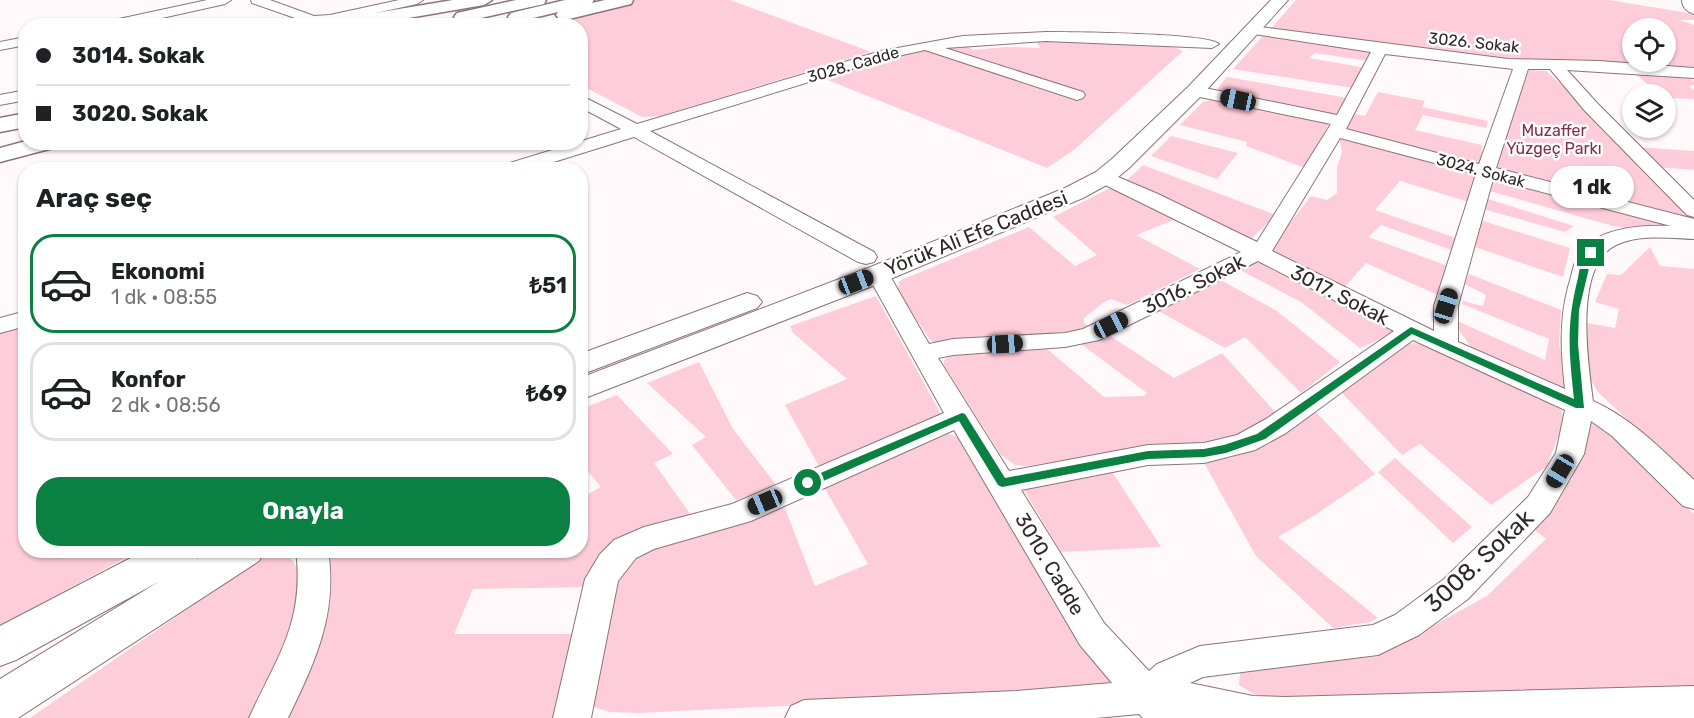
<!DOCTYPE html>
<html lang="tr">
<head>
<meta charset="utf-8">
<style>
	:root { --surface:#fff; --page:#f2f2f2; --text:#202124; --muted:#757577; --line:#e0e0e0; --accent:#0b8043 }
	body { margin:0; font-family:Rubik,sans-serif; background:var(--page); color:var(--text); height:100vh; display:flex; flex-direction:column; font-size:22px; white-space:nowrap }
	* { box-sizing:border-box; margin:0 }
	p { font-size:20px; color:var(--muted) }
	.icon { flex:none; width:33px; height:33px; fill:none; stroke:currentColor; stroke-width:2; stroke-linecap:round; stroke-linejoin:round }
	.map { position:relative; flex:1; overflow:hidden }
	.details { position:absolute; left:18px; top:162px; width:570px; height:396px; display:flex; flex-direction:column; background:var(--surface); border-radius:24px; box-shadow:0 2px 4px #0004 }
	.details>* { flex:none }
	.top-card { position:absolute; left:18px; top:18px; width:570px; height:132px; border-radius:24px; box-shadow:0 2px 4px #0004; display:grid; align-content:center; height:132px; padding:0 18px; background:var(--surface) }
	.fabs { position:absolute; left:1622px; top:18px; display:grid; gap:12px }
	.fabs a { display:grid; place-items:center; width:54px; height:54px; border-radius:50%; background:var(--surface); box-shadow:0 2px 4px #0004; font-size:30px }
	.end { position:absolute; width:27px; height:27px; margin:-14px; border:8px solid #0b8043; background:#fff; box-shadow:0 0 0 3px #fff }
	.from { border-radius:50% }
	.bubble { position:absolute; height:42px; border-radius:21px; background:var(--surface); box-shadow:0 2px 4px #0004; font-size:20px; font-weight:700; line-height:42px; text-align:center }
	.car { position:absolute; width:18px; height:36px; margin:-18px -9px; border-radius:8px; box-shadow:0 0 4px 2px #0007; background:linear-gradient(#222 24%,#8ab4d8 0 40%,#222 0 76%,#8ab4d8 0 86%,#222 0) }
	.top-card b { display:flex; align-items:center; gap:21px; height:57px; font-size:22px }
	.top-card b+b { border-top:2px solid var(--line) }
	.top-card i { width:15px; height:15px; background:var(--text) }
	ul { padding:0; list-style:none }
	li { display:flex; align-items:center; gap:18px; height:99px; margin:0 12px 9px; padding:0 6px; border:3px solid var(--line); border-radius:24px }
	li div { flex:1 }
	li b { display:block; font-size:22px }
	li em { font-style:normal; font-weight:700 }
	li.on { border-color:var(--accent) }
	li>.icon { width:54px; height:54px; stroke-width:1.5 }
	h2 { padding:0 18px; font-size:27px; line-height:72px }
	.button { display:flex; gap:12px; margin-top:auto; padding:12px 18px }
	.button a { flex:1; height:69px; border-radius:24px; background:var(--accent); color:#fff; font-size:24px; font-weight:700; line-height:69px; text-align:center }
	.map>svg:first-child { display:block }
	.green { fill:#fecdda; fill-rule:evenodd }
	.lines { fill:none; stroke-linecap:round; stroke-linejoin:round }
	.trunk-tunnel { stroke:#d6cfd1; stroke-width:19; stroke-dasharray:19 10; stroke-linecap:butt }
	.minor-casing { stroke:#8b747a; stroke-width:2 }
	.tertiary-casing { stroke:#8b747a; stroke-width:2 }
	.trunk-casing { stroke:#8b747a; stroke-width:3 }
	.minor { fill:#fff; fill-rule:evenodd }
	.tertiary { fill:#fff; fill-rule:evenodd }
	.trunk { fill:#fff; fill-rule:evenodd }
	.route { fill:#0b8043 }
	.labels { text-anchor:middle; stroke-width:5; stroke-linejoin:round; paint-order:stroke }
	.far-street-label { font-size:16px; fill:#312729; stroke:#fff }
	.far-park-label { font-size:16px; fill:#842d4d; stroke:#fff }
	.street-label { font-size:20px; fill:#312729; stroke:#fff }
	.near-street-label { font-size:24px; fill:#312729; stroke:#fff }
</style>
</head>
<body>
<div class="map">
<svg width="1694" height="718" viewBox="0 0 1694 718">
	<rect width="100%" height="100%" fill="#fff9fb"/>
	<g class="green">
		<polygon points="636,0 730,0 871,52 660,116 642,117 581,85 580,26 539,26"/>
		<path d="M1296 0H1609L1694 14V20H1680L1694 25V70L1533 63 1269 31ZM1632 28H1665V62H1632Z"/>
		<polygon points="1271,35 1374,51 1369,61 1315,53 1309,58 1366,68 1353,88 1233,69 1263,36"/>
		<path d="M1037 42C1066 42 1163 38 1183 51L1075 149 1047 168 823 78 885 57 924 49 1080 99 1086 96 937 48 963 44 973 50 1005 47 1040 48Z"/>
		<polygon points="1529,70 1546,71 1586,107 1691,221 1494,168"/>
		<polygon points="1631,70 1686,74 1694,82 1694,85 1689,86 1694,90 1694,99 1665,98 1665,94 1659,94"/>
		<polygon points="1227,77 1348,98 1338,115 1331,115 1223,94 1217,89"/>
		<polygon points="1378,92 1425,101 1422,107 1488,121 1486,128 1423,115 1415,130 1482,145 1481,163 1479,165 1345,129 1354,114 1365,116"/>
		<polygon points="1211,100 1219,101 1330,122 1305,168 1246,146 1247,142 1180,125 1203,102"/>
		<polygon points="1171,136 1238,153 1217,179 1151,156"/>
		<polygon points="1344,137 1476,173 1469,202 1400,181 1375,210 1462,240 1457,252 1381,225 1368,237 1451,267 1440,296 1366,263 1342,290 1279,258 1271,248 1311,196 1327,200 1337,193 1337,168 1342,152 1339,138"/>
		<polygon points="1637,147 1694,151 1694,170 1657,167"/>
		<polygon points="1143,165 1276,215 1248,242 1126,181"/>
		<polygon points="1489,177 1676,226 1625,228 1613,226 1486,190"/>
		<polygon points="1108,189 1120,189 1179,218 1136,235 1200,269 1127,305 1111,299 1103,303 1084,318 1084,323 1088,326 1077,331 936,343 930,340 898,291 899,281 1029,227 1075,266 1097,255 1053,217"/>
		<polygon points="1485,198 1574,226 1565,232 1483,209"/>
		<polygon points="1483,221 1570,248 1563,277 1475,247 1479,225"/>
		<polygon points="1650,247 1660,266 1694,269 1694,482 1598,392 1590,379 1587,323 1615,328 1619,309 1595,302 1607,274 1621,275"/>
		<polygon points="1255,263 1265,263 1397,332 1360,348 1301,302 1236,268"/>
		<polygon points="1469,274 1561,310 1559,343 1566,385 1563,390 1473,350 1459,330 1457,321 1545,360 1549,339 1462,304 1463,301 1483,306 1486,295 1465,284"/>
		<polygon points="1217,278 1277,311 1340,362 1301,393 1245,337 1225,348 1153,308"/>
		<polygon points="876,296 941,414 820,468 785,405 847,379 793,333 790,326"/>
		<polygon points="25,325 26,550 138,551 0,626 0,333"/>
		<polygon points="1106,333 1174,378 1222,353 1276,413 1238,436 1198,445 1130,450 1027,466 1015,465 1001,455 944,365 944,360 955,353 1046,348 1104,397 1144,396 1147,393 1081,344"/>
		<polygon points="1414,343 1426,345 1542,399 1561,410 1564,420 1547,466 1491,505 1420,444 1402,455 1341,392 1401,345"/>
		<polygon points="699,362 733,429 777,486 736,500 692,445 706,437 647,383"/>
		<polygon points="617,395 673,454 654,463 691,515 629,536 588,587 473,589 454,634 575,634 554,718 270,718 319,551 580,550 581,498 601,487 581,463 581,409"/>
		<polygon points="1314,410 1375,474 1315,515 1278,537 1378,618 1370,622 1333,628 1256,556 1203,461 1231,458 1262,445"/>
		<polygon points="1591,423 1600,424 1607,429 1694,514 1694,688 1263,700 1239,685 1240,672 1378,656 1487,596 1546,539 1530,526 1572,479"/>
		<polygon points="948,434 963,438 1112,676 1108,683 1087,687 982,696 640,713 609,712 594,707 591,698 614,580 627,567 650,548 783,503 815,586 868,564 824,487"/>
		<polygon points="1395,458 1472,527 1453,543 1378,472"/>
		<polygon points="1111,470 1161,547 1061,552 1021,485"/>
		<polygon points="271,551 283,551 294,562 302,584 303,606 253,718 30,718"/>
	</g>
	<g class="lines">
		<polyline class="trunk-tunnel" points="328,26 357,21"/>
		<defs>
			<g id="minor">
				<polygon points="207,0 231,0 225,4 126,26 98,26 105,22"/>
				<path d="M251 0H270L314 16 330 15 399 0H423L417 4C367 15 323 26 271 26L295 18 252 3Z"/>
				<path d="M1252 26 1508 59 1599 61 1694 68V78L1567 70 1597 103 1694 200V217L1687 215 1585 111 1550 69H1528L1496 168 1694 219V239C1669 238 1639 234 1616 245 1573 266 1588 362 1593 401 1633 419 1662 450 1694 480V509L1683 506 1612 436 1591 421 1584 454 1550 513 1468 599 1419 635 1378 655 1203 677 1190 683 1253 696 1285 697 1694 686V718H1143L1139 714 1096 718H785L791 706 804 700 1016 691 1112 683 1080 645 954 430 751 521 654 549 636 558 618 581 591 718H553L585 579 600 554 614 540 644 527 732 504 944 413 867 274 870 269 878 267 886 269 929 344 953 339 1065 333 1083 329 1241 252 1097 181 1094 177 1097 173 1104 171 1158 194 1257 242 1331 124 1195 96 1187 91 1195 86 1337 115 1371 52 1247 33 1245 30 1247 27ZM1385 54 1513 69 1479 164 1346 129ZM1340 138 1476 174 1434 306V331L1272 251ZM1493 179 1671 226C1640 225 1591 227 1576 260 1572 269 1571 279 1568 287 1559 322 1561 353 1565 389L1458 342V306ZM1258 261 1394 331 1266 419 1237 435 1204 443 1148 445 1009 471 938 358 953 355 1065 347 1099 340ZM1413 340 1565 410 1556 453 1528 497 1444 579 1395 615 1373 625 1200 646 1157 664 1149 671 1104 623 1021 490 1148 465 1204 463 1255 450 1286 433Z"/>
				<path d="M1046 32C1070 32 1209 33 1219 44L1212 48 1046 41 945 48 1083 92 1085 95 1083 98 1077 100 925 50 884 59 650 131 874 252 877 257 874 262 866 264 858 262 634 137 528 170H498L500 166 621 129 580 107V95L637 124 881 51 963 36Z"/>
				<polygon points="26,37 26,45 0,50 0,42"/>
				<polygon points="26,90 26,100 0,105 0,95"/>
				<polygon points="26,311 26,326 0,333 0,318"/>
				<path d="M296 550H328C338 614 315 662 288 718H249C277 657 305 622 296 550Z"/>
			</g>
			<g id="tertiary">
				<polygon points="1271,0 1288,0 1202,95 1129,168 1112,182 1083,198 888,280 580,400 580,378 868,268 1065,188 1096,172 1113,158 1188,87"/>
				<path d="M1682 0H1694V14C1687 12 1682 7 1682 0Z"/>
				<polygon points="747,293 757,296 762,302 757,308 580,375 580,354"/>
				<polygon points="146,550 202,550 197,559 211,550 265,550 259,561 18,718 0,718 0,679 160,581 16,660 0,666 0,626"/>
			</g>
			<g id="trunk">
				<polygon points="453,0 492,0 484,5 362,26 351,25 348,21 351,17"/>
				<polygon points="516,0 546,0 544,4 463,22 457,21 454,17 457,13"/>
				<polygon points="565,0 594,0 592,3 605,0 633,0 631,4 565,20 559,19 556,15 558,12 517,22 511,21 508,17 511,13"/>
				<polygon points="26,113 26,127 0,132 0,118"/>
				<polygon points="26,141 26,142 60,142 57,147 0,162 0,148"/>
			</g>
		</defs>
		<use href="#minor" class="minor-casing"/>
		<use href="#tertiary" class="tertiary-casing"/>
		<use href="#trunk" class="trunk-casing"/>
		<use href="#minor" class="minor"/>
		<use href="#tertiary" class="tertiary"/>
		<use href="#trunk" class="trunk"/>
	</g>
	<path class="route" d="M1591 250 1595 253 1591 260 1579 310 1578 344 1584 408H1576L1412 334 1265 439 1226 453 1204 457 1148 459 1002 487 998 485 959 421 812 486 808 487 803 483 804 480 962 413 965 414 1005 478 1148 451 1204 449 1224 445 1257 434 1411 327 1574 399C1569 352 1566 325 1578 278 1580 268 1581 255 1591 250Z"/>
	<g class="labels">
		<g class="far-street-label">
			<text transform="translate(1474 42) rotate(6)" y="6">3026. Sokak</text>
			<text transform="translate(853 64) rotate(-16)" y="6">3028. Cadde</text>
			<text transform="translate(1481 170) rotate(15)" y="6">3024. Sokak</text>
		</g>
		<g class="far-park-label">
			<text x="1554" y="136">Muzaffer<tspan x="1554" dy="18">Yüzgeç Parkı</tspan></text>
		</g>
		<g class="street-label">
			<text transform="translate(976 233) rotate(-22)" y="7">Yörük Ali Efe Caddesi</text>
			<text transform="translate(1194 284) rotate(-26)" y="7">3016. Sokak</text>
			<text transform="translate(1340 295) rotate(27)" y="7">3017. Sokak</text>
			<text transform="translate(1050 564) rotate(59)" y="7">3010. Cadde</text>
		</g>
		<g class="near-street-label">
			<text transform="translate(1479 561) rotate(-43)" y="8">3008. Sokak</text>
		</g>
	</g>
</svg>
<div class="fabs">
<a><svg class="icon" aria-label="locate" viewBox="0 0 24 24"><circle cx="12" cy="12" r="6"/><path d="M12 2v4M12 18v4M2 12h4M18 12h4"/></svg></a>
<a><svg class="icon" aria-label="layers" viewBox="0 0 24 24"><path d="M12 4l9 5-9 5-9-5zM3 14l9 5 9-5"/></svg></a>
</div>
<i class="end from" style="left:808px;top:483px"></i>
<i class="end" style="left:1591px;top:253px"></i>
<div class="bubble" style="left:1550px;top:166px;width:84px">1 dk</div>
<i class="car" style="left:1238px;top:100px;rotate:282deg"></i>
<i class="car" style="left:856px;top:282px;rotate:69deg"></i>
<i class="car" style="left:1446px;top:306px;rotate:17deg"></i>
<i class="car" style="left:1111px;top:325px;rotate:64deg"></i>
<i class="car" style="left:1005px;top:344px;rotate:87deg"></i>
<i class="car" style="left:1560px;top:471px;rotate:211deg"></i>
<i class="car" style="left:765px;top:502px;rotate:247deg"></i>
<div class="top-card">
<b><i class="from"></i>3014. Sokak</b>
<b><i></i>3020. Sokak</b>
</div>
<section class="details">
<h2>Araç seç</h2>
<ul>
<li class="on"><svg class="icon" aria-label="car" viewBox="0 0 24 24"><path d="M5 17H2v-5l4-1 3-4h7l3 4 3 1v5h-3M9 17h6M6 11h13"/><circle cx="7" cy="17" r="2"/><circle cx="17" cy="17" r="2"/></svg><div><b>Ekonomi</b><p>1 dk · 08:55</p></div><em>₺51</em></li>
<li><svg class="icon" aria-label="car" viewBox="0 0 24 24"><path d="M5 17H2v-5l4-1 3-4h7l3 4 3 1v5h-3M9 17h6M6 11h13"/><circle cx="7" cy="17" r="2"/><circle cx="17" cy="17" r="2"/></svg><div><b>Konfor</b><p>2 dk · 08:56</p></div><em>₺69</em></li>
</ul>
<div class="button"><a>Onayla</a></div>
</section>
</div>
</body>
</html>
